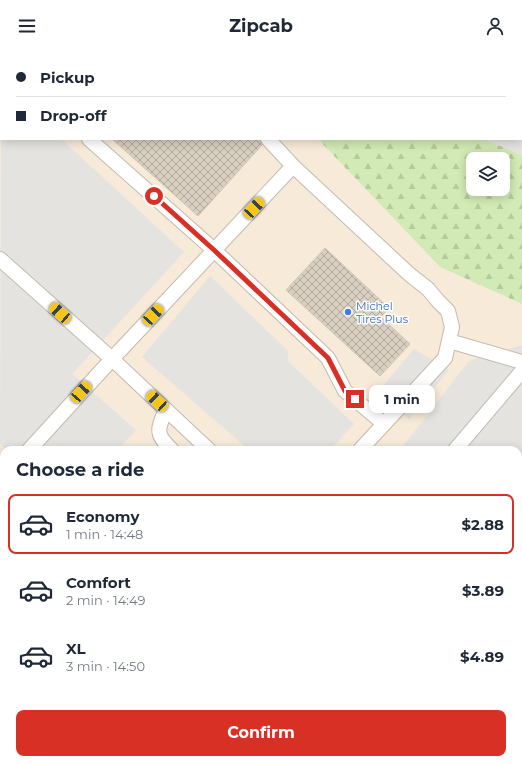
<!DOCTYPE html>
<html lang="en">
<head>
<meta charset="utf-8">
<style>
	:root { --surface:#fff; --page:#f2f2f3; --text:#1f2937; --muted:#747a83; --line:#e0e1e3; --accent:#d93025 }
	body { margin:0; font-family:Montserrat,sans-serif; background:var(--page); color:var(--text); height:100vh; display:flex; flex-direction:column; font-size:15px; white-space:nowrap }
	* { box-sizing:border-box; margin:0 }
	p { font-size:13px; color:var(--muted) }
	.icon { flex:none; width:22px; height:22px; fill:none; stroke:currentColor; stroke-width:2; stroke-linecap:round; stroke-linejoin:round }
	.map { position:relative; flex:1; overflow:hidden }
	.side { position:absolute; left:0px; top:394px; width:522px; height:318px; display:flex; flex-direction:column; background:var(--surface); border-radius:12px 12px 0 0; box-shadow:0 2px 10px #0003 }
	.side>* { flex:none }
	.hud { position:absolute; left:0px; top:0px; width:522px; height:88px; box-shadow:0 2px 10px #0003; display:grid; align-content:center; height:88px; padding:0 16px; background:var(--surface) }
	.buttons { position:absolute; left:466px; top:100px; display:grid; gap:8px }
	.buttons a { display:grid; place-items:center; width:44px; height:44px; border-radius:8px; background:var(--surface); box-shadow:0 2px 10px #0003; font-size:20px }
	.end { position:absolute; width:18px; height:18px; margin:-9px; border:5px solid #d93025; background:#fff; box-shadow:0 0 0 2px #fff }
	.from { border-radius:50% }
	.bubble { position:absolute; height:28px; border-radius:8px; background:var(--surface); box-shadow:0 2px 10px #0003; font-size:13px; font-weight:700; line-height:28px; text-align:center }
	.car { position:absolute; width:12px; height:24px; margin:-12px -6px; border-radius:5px; box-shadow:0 0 3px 1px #0007; background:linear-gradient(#f5c518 24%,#345 0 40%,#f5c518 0 76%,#345 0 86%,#f5c518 0) }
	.hud b { display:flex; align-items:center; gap:14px; height:38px; font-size:15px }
	.hud b+b { border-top:1px solid var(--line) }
	.hud i { width:10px; height:10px; background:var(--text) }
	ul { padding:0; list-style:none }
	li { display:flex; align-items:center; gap:12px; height:60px; margin:0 8px 6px; padding:0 8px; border:2px solid transparent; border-radius:8px }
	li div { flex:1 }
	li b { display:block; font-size:15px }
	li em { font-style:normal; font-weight:700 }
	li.on { border-color:var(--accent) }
	li>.icon { width:36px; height:36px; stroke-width:1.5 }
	h2 { padding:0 16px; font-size:18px; line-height:48px }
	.cta { display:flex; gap:8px; margin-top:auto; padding:8px 16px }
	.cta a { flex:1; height:46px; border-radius:8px; background:var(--accent); color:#fff; font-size:16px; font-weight:700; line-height:46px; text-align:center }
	header { display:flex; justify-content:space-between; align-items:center; height:52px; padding:0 16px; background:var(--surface); font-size:18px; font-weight:700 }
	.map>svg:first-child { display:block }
	.commercial { fill:#f7ead8 }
	.forest { fill:url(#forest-firs); fill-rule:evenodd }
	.parking { fill:#e5e3e0 }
	.building { fill:url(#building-cross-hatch); stroke:#d3c7b4 }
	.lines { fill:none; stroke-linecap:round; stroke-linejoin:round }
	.service-casing { stroke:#c2bbae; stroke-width:16 }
	.secondary-casing { stroke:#d6c79b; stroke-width:24 }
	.primary-casing { stroke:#e6c16a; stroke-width:24 }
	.service { stroke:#fff; stroke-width:14 }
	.secondary { stroke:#fff3cd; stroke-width:22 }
	.primary { stroke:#ffe39c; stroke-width:22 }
	.route { stroke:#d93025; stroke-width:5 }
	.shop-dot { fill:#3f7fe0; stroke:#fff; stroke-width:1.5 }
	.labels { text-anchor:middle; stroke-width:3; stroke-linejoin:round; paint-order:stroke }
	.shop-label { font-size:11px; fill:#366cbe; stroke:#fff; text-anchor:start }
</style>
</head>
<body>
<header><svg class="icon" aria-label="menu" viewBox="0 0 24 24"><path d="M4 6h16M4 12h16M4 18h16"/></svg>Zipcab<svg class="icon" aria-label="person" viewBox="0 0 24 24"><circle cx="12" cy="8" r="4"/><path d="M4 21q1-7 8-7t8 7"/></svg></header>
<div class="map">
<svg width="522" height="712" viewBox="0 0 522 712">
	<defs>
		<pattern id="forest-firs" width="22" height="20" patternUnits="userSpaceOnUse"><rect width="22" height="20" fill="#d2eab5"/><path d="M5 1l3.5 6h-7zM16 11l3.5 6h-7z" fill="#b6ca9c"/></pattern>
		<pattern id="building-cross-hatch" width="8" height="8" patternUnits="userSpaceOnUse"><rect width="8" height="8" fill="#d8cfc1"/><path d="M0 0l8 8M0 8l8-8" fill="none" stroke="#b1aa9e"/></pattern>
	</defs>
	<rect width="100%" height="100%" fill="#f6f3ec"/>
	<polygon class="commercial" points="0,0 264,0 264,1 1,1 1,87 318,87 440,215 522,252 522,712 165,712 163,708 518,708 518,398 4,398 4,533 0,530"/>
	<g class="forest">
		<polygon points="264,0 406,0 264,1"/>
		<path d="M318 87H484L522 103V252L440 215ZM473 107H503V137H473Z"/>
	</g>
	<g class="parking">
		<polygon points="521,6 522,7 522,103 484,87 521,87"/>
		<polygon points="1,77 1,87 61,87 184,200 72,322 136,378 117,398 7,398 0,392"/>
		<polygon points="210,224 288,299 288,309 354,372 330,398 249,398 142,305"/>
		<polygon points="522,293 522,458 518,462 518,398 400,398 469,309"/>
		<polygon points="414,297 449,318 409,367 378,340"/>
		<polygon points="522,625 522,712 203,712 201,708 518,708 518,630"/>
	</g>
	<g class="building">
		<polygon points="112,87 260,87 262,93 198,164"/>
		<polygon points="325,196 389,256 381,265 410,292 380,324 286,238"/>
	</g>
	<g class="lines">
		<defs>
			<g id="service">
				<polyline points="466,0 467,1"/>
				<polyline points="0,5 1,6"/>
				<polyline points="521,48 522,49"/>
				<polyline points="0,59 1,58"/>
				<polyline points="89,87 214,198 328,306 345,339 384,372"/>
				<polyline points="268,87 293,114"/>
				<polyline points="0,207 112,307 209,398"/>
				<polyline points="449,289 522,310"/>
				<path d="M166 358C157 378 155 382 172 398"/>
				<polyline points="29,398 112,307 293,114 409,222 428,237 438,249 448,259 452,275 445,306 360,398"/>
				<polyline points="455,398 522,319"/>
				<polyline points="0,430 4,425"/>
				<polyline points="518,663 522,657"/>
				<polyline points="240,708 243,712"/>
				<polyline points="428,708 432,712"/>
				<polyline points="472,712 473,708"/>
			</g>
			<polyline id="secondary" points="28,712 32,708"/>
			<g id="primary">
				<polyline points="0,558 4,561"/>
				<polyline points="0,624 4,628"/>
				<polyline points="65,708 68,712"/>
				<polyline points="128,708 131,712"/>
			</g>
		</defs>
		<use href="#service" class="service-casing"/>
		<use href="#secondary" class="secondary-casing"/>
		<use href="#primary" class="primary-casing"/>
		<use href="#service" class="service"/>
		<use href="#secondary" class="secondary"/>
		<use href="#primary" class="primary"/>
	</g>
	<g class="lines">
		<polyline class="route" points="154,144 214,198 328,306 345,339 355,347"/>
	</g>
	<circle class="shop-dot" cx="348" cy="260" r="4"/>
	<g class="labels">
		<g class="shop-label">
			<text x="356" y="258">Michel<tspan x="356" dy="13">Tires Plus</tspan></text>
		</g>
	</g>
</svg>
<div class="buttons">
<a><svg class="icon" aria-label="layers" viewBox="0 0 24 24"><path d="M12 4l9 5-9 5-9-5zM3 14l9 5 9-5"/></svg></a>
</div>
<i class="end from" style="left:154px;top:144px"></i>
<i class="end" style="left:355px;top:347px"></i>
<div class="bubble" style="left:369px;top:333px;width:66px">1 min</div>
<i class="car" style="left:254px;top:156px;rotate:43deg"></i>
<i class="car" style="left:60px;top:261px;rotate:312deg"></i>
<i class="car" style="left:153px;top:263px;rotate:43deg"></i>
<i class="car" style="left:81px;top:340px;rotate:42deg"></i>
<i class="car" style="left:157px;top:349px;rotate:313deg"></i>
<div class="hud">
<b><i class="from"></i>Pickup</b>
<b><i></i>Drop-off</b>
</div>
<section class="side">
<h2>Choose a ride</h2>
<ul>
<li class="on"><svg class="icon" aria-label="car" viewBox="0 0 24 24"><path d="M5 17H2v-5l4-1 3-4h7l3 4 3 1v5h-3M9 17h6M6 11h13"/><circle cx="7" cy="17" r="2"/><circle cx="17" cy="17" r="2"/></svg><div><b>Economy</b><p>1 min · 14:48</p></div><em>$2.88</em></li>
<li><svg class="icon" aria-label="car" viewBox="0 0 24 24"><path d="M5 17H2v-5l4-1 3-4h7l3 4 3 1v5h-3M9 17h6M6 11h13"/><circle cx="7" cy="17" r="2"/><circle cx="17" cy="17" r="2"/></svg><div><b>Comfort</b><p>2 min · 14:49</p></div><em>$3.89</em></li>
<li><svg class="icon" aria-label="car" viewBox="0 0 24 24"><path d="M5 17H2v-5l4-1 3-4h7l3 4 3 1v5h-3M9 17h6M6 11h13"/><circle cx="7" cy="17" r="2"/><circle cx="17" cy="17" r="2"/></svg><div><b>XL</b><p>3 min · 14:50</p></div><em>$4.89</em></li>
</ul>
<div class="cta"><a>Confirm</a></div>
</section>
</div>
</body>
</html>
